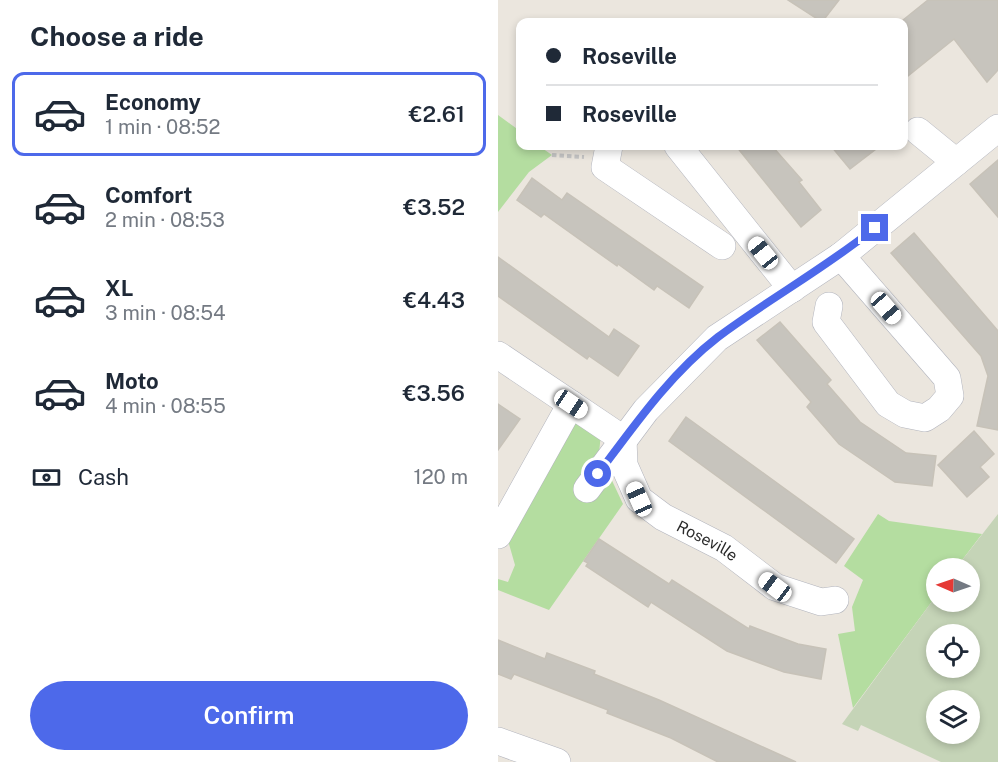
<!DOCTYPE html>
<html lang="en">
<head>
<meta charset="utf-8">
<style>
	:root { --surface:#fff; --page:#f2f2f3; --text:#1f2937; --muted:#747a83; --line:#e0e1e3; --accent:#4d69ea }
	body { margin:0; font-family:"Public Sans",sans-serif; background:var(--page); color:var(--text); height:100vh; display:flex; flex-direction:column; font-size:22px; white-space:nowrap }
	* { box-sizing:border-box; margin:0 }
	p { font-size:20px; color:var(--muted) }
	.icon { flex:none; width:33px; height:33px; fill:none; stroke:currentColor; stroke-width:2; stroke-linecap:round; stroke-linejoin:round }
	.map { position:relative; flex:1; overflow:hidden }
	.drawer { display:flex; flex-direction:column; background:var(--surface); width:498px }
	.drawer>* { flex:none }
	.guide { position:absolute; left:18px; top:18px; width:392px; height:132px; border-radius:12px; box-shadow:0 3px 9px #0003; display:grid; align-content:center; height:132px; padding:0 30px; background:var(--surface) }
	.needle { width:39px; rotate:272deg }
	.controls { position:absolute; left:428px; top:558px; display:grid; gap:12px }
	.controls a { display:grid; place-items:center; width:54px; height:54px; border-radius:50%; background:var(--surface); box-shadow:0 3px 9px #0003; font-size:30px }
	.end { position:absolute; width:27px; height:27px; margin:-14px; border:8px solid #4d69ea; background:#fff; box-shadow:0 0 0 3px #fff }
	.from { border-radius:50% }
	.car { position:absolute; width:18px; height:36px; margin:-18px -9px; border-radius:8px; box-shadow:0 0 4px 2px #0007; background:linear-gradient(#fff 24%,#345 0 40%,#fff 0 76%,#345 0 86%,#fff 0) }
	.guide b { display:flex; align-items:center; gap:21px; height:57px; font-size:22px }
	.guide b+b { border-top:2px solid var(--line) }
	.guide i { width:15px; height:15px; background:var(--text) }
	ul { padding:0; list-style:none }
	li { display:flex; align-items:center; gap:18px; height:84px; margin:0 12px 9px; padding:0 18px; border:3px solid transparent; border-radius:12px }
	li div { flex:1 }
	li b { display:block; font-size:22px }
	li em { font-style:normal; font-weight:600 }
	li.current { border-color:var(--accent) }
	li>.icon { width:54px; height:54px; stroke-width:1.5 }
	h2 { padding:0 30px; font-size:27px; line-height:72px }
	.pay { display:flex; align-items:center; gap:15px; height:66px; padding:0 30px; font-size:22px }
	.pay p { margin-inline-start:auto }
	.cta { display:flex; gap:12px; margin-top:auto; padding:12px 30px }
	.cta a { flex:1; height:69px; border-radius:36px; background:var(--accent); color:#fff; font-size:24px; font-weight:600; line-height:69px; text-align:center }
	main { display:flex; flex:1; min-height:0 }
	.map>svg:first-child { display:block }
	.green { fill:#b4dda0 }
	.cemetery { fill:#c5d4b7; fill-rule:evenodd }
	.building { fill:#c7c4bd; stroke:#c7c2b8; stroke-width:1.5 }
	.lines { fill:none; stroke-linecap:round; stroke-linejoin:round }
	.minor-casing { stroke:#b2b4bd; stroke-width:28 }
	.path { stroke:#c4c4c4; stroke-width:4; stroke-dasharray:4.5 3; stroke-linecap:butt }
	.minor { stroke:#fff; stroke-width:27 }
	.route { stroke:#4d69ea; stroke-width:8 }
	.labels { text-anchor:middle; stroke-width:4.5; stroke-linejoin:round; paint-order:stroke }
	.street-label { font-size:16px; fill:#2b2b2b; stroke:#fff }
</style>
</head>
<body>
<main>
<section class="drawer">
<h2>Choose a ride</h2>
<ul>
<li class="current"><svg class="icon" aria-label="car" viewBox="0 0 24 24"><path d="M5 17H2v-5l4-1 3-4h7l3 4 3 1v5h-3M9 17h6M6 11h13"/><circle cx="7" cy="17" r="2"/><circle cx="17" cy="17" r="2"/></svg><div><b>Economy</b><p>1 min · 08:52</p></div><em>€2.61</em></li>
<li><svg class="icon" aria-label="car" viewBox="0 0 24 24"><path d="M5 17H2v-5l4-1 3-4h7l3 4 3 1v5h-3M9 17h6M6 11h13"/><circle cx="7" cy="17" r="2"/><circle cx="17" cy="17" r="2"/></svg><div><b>Comfort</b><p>2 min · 08:53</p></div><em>€3.52</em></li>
<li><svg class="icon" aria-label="car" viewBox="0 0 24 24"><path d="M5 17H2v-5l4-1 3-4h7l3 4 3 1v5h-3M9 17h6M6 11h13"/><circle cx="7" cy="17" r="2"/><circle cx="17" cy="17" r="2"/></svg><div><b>XL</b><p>3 min · 08:54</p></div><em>€4.43</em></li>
<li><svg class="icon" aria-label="car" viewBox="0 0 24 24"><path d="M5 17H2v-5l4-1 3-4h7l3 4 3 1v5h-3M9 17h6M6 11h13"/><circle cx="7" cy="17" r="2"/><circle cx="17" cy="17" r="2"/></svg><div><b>Moto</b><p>4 min · 08:55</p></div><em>€3.56</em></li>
</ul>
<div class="pay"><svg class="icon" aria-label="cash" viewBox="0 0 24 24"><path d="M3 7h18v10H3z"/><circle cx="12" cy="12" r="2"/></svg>Cash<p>120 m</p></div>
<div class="cta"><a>Confirm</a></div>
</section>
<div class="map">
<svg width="500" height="762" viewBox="0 0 500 762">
	<rect width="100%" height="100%" fill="#ebe6de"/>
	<g class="green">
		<polygon points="0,115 22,131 22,146 41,146 54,155 31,172 0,212"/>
		<polygon points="77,415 103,434 101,453 125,504 51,610 0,590 0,579 10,582 17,565 9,537"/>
		<polygon points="380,514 391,521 484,534 458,568 438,568 438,596 355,708 340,634 357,631 354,607 365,580 346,566"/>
	</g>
	<path class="cemetery" d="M500 514V762H443L363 725 360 731 344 724 438 596V602H471V568H458ZM438 634H471V668H438ZM438 700H471V734H438Z"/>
	<g class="building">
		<polygon points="290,0 341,0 324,22"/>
		<polygon points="430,0 500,0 500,70 489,82 456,39 405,80 405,20"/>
		<polygon points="238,146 274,146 304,180 301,182 323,210 303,227"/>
		<polygon points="333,146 382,146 352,169"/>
		<polygon points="500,160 500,217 472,184"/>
		<polygon points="34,178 64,200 69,193 205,287 191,308 159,286 156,290 120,264 119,266 46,214 43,217 19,200"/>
		<polygon points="416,233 500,331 500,430 479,426 490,376 483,356 393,253"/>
		<polygon points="0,257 111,337 116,329 141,346 120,376 91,356 89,359 0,296"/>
		<polygon points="282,322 333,380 329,384 362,422 408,453 438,456 434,486 397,482 341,444 309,407 313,402 259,340"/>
		<polygon points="0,404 22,419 0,450"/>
		<polygon points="188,417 356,539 338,563 171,441"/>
		<polygon points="476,431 496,454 482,467 491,477 469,497 440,465"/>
		<polygon points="101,539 171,584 174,580 251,629 252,626 300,644 328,649 323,679 286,672 229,651 153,602 150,607 88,566 90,563 86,561"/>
		<polygon points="0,640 47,659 49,653 97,671 96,674 161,700 298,762 220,762 173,738 109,713 110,710 16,674 13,679 0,674"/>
	</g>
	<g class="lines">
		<defs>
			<g id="minor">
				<polyline points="420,131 458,162"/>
				<polyline points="111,146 107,167 224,246"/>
				<polyline points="180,146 294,289"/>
				<polyline points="331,306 328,322 390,404 407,414 427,418 441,409 452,396 449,378 343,256"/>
				<path id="s1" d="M0 355 125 439 126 465 141 499 165 517 226 548 277 587 323 602 337 600"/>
				<polyline points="89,489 148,410 219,338 343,256 500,128"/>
				<polyline points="0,535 73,404"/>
				<polyline points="0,741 59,762"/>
			</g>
		</defs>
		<use href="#minor" class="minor-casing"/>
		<polyline class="path" points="54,155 86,157"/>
		<use href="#minor" class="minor"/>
	</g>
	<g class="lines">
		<path class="route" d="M100 474C136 426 172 374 220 337 271 299 327 268 377 228"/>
	</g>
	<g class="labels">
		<g class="street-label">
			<text dy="6" stroke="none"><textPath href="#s1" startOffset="294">Roseville</textPath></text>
		</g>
	</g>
</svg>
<div class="controls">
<a><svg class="needle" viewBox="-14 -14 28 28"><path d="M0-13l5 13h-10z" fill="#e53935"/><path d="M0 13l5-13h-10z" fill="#747a83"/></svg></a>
<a><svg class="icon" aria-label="locate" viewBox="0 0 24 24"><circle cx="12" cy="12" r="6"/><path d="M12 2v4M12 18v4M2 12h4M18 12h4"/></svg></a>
<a><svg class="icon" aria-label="layers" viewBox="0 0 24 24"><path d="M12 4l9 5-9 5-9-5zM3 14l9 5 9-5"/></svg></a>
</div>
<i class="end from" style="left:100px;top:474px"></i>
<i class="end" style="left:377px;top:228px"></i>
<i class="car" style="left:265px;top:253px;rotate:321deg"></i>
<i class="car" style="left:388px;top:308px;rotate:139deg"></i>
<i class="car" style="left:73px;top:404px;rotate:124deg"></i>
<i class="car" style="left:141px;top:499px;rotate:336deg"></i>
<i class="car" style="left:277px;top:587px;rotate:307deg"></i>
<div class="guide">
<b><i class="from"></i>Roseville</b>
<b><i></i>Roseville</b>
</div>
</div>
</main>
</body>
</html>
